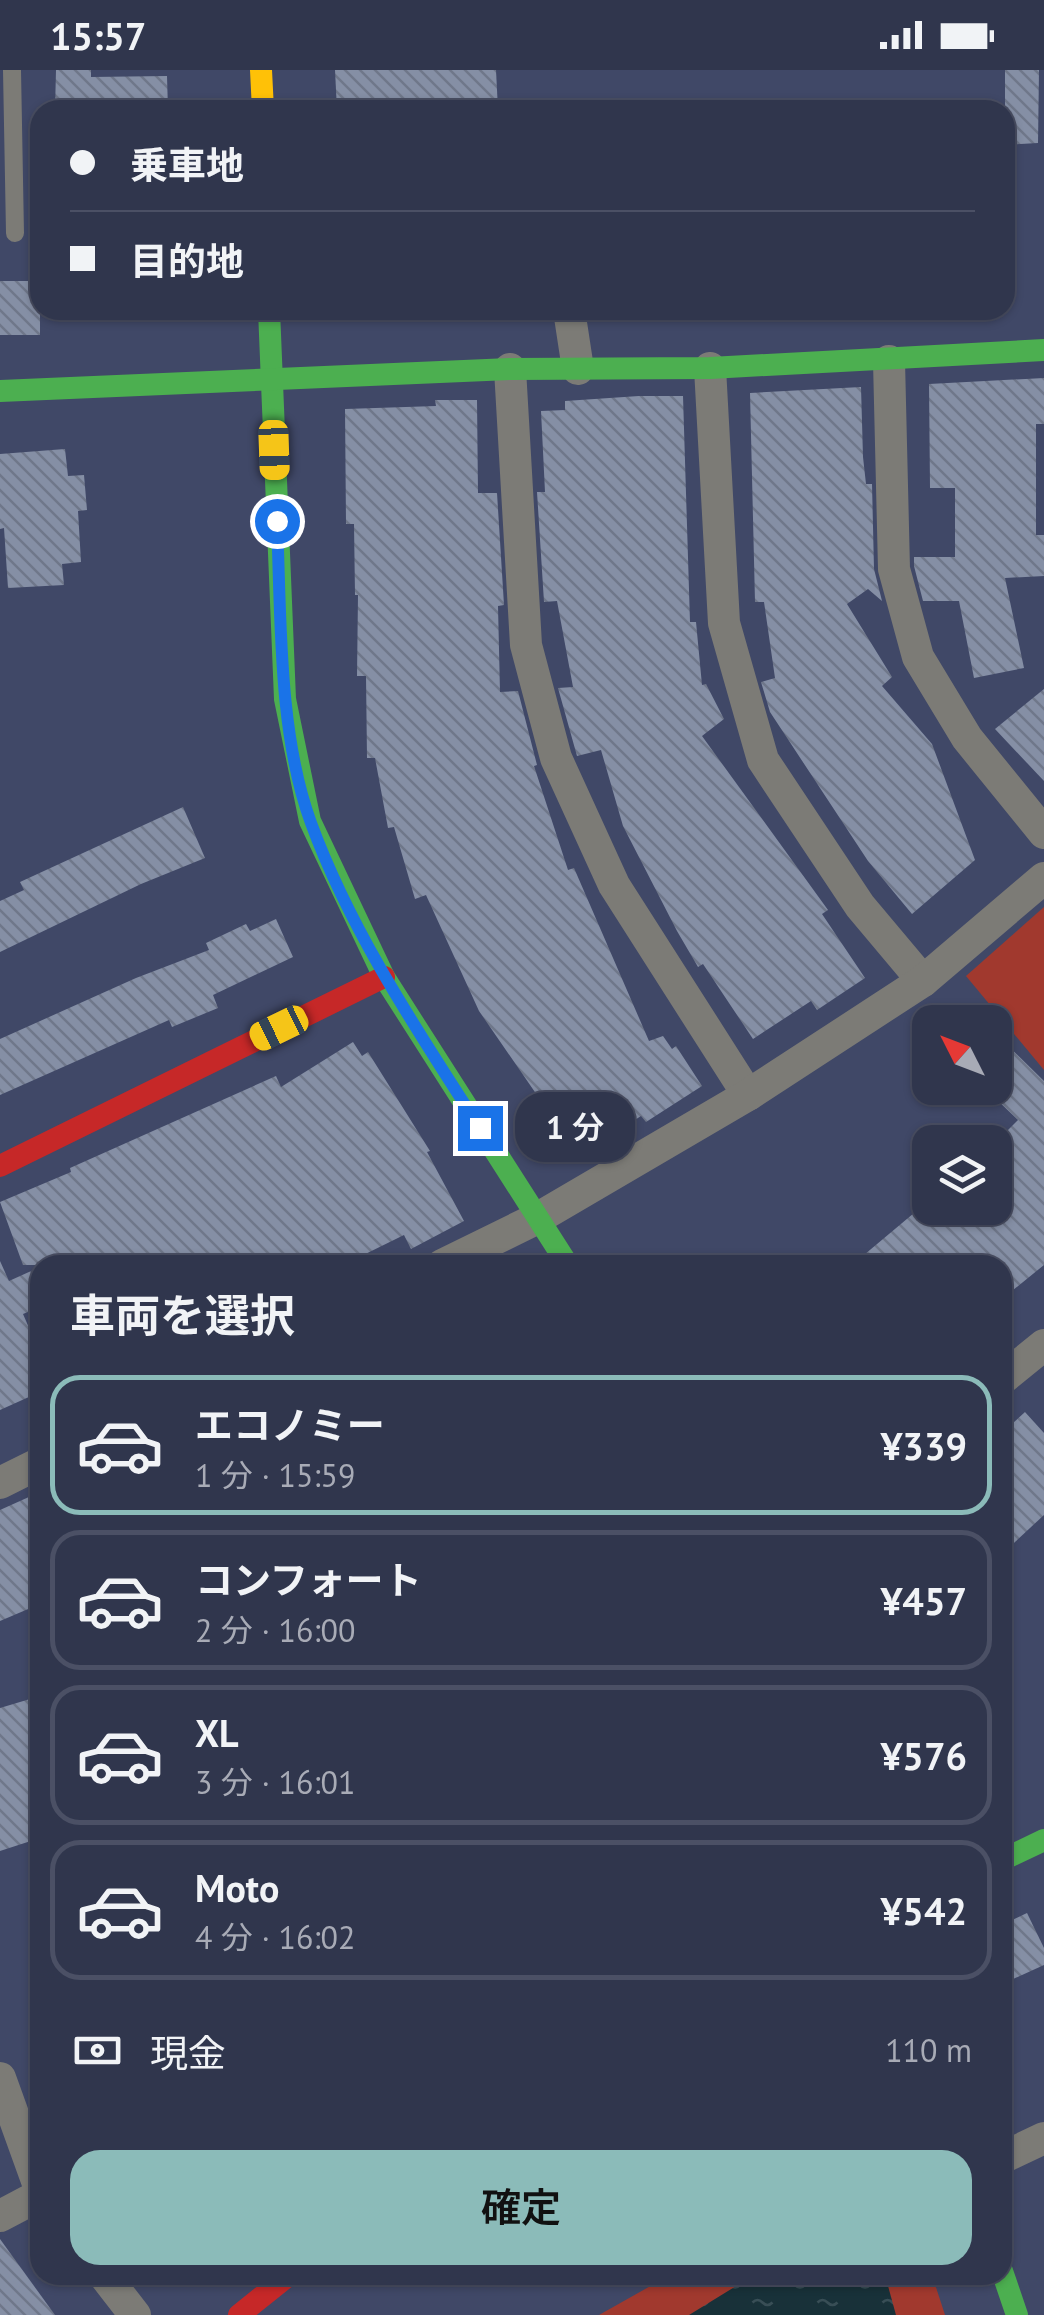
<!DOCTYPE html>
<html lang="ja">
<head>
<meta charset="utf-8">
<style>
	:root { --surface:#30364d; --page:#3c4157; --text:#f1f3f6; --muted:#a8abb6; --line:#4b5065; --accent:#8bbbb9 }
	body { margin:0; font-family:"PT Sans","Noto Sans JP",sans-serif; background:var(--page); color:var(--text); height:100vh; display:flex; flex-direction:column; font-size:38px; white-space:nowrap }
	* { box-sizing:border-box; margin:0 }
	p { font-size:32px; color:var(--muted) }
	.icon { flex:none; width:55px; height:55px; fill:none; stroke:currentColor; stroke-width:2; stroke-linecap:round; stroke-linejoin:round }
	.map { position:relative; flex:1; overflow:hidden }
	.panel { position:absolute; left:30px; top:1185px; width:982px; height:1030px; display:flex; flex-direction:column; background:var(--surface); border-radius:30px; box-shadow:0 2px 8px #0004,0 0 0 2px var(--line) }
	.panel>* { flex:none }
	.banner { position:absolute; left:30px; top:30px; width:985px; height:220px; border-radius:30px; box-shadow:0 2px 8px #0004,0 0 0 2px var(--line); display:grid; align-content:center; height:220px; padding:0 40px; background:var(--surface) }
	.needle { width:65px; rotate:312deg }
	.controls { position:absolute; left:912px; top:935px; display:grid; gap:20px }
	.controls a { display:grid; place-items:center; width:100px; height:100px; border-radius:20px; background:var(--surface); box-shadow:0 2px 8px #0004,0 0 0 2px var(--line); font-size:50px }
	.end { position:absolute; width:45px; height:45px; margin:-22px; border:12px solid #1a73e8; background:#fff; box-shadow:0 0 0 5px #fff }
	.from { border-radius:50% }
	.bubble { position:absolute; height:70px; border-radius:30px; background:var(--surface); box-shadow:0 2px 8px #0004,0 0 0 2px var(--line); font-size:32px; font-weight:600; line-height:70px; text-align:center }
	.car { position:absolute; width:30px; height:60px; margin:-30px -15px; border-radius:12px; box-shadow:0 0 8px 2px #0007; background:linear-gradient(#f5c518 24%,#345 0 40%,#f5c518 0 76%,#345 0 86%,#f5c518 0) }
	.banner b { display:flex; align-items:center; gap:35px; height:95px; font-size:38px }
	.banner b+b { border-top:2px solid var(--line) }
	.banner i { width:25px; height:25px; background:var(--text) }
	ul { padding:0; list-style:none }
	li { display:flex; align-items:center; gap:30px; height:140px; margin:0 20px 15px; padding:0 20px; border:5px solid var(--line); border-radius:30px }
	li div { flex:1 }
	li b { display:block; font-size:38px }
	li em { font-style:normal; font-weight:600 }
	li.active { border-color:var(--accent) }
	li>.icon { width:90px; height:90px; stroke-width:1.5 }
	h2 { padding:0 40px; font-size:45px; line-height:120px }
	.pay { display:flex; align-items:center; gap:25px; height:110px; padding:0 40px; font-size:38px }
	.pay p { margin-inline-start:auto }
	.primary-button { display:flex; gap:20px; margin-top:auto; padding:20px 40px }
	.primary-button a { flex:1; height:115px; border-radius:30px; background:var(--accent); color:#111; font-size:40px; font-weight:600; line-height:115px; text-align:center }
	.status { display:flex; justify-content:space-between; align-items:center; height:70px; padding:0 50px; background:var(--surface); direction:ltr }
	.status svg { height:28px; fill:currentColor }
	.map>svg:first-child { display:block }
	.green { fill:#a1392e }
	.water { fill:url(#water-ripples) }
	.building { fill:url(#building-back-hatch) }
	.lines { fill:none; stroke-linecap:round; stroke-linejoin:round }
	.lane { stroke:#7c7b76; stroke-width:18 }
	.street { stroke:#7c7b76; stroke-width:32 }
	.fast { stroke:#4caf50; stroke-width:22 }
	.slow { stroke:#ffc107; stroke-width:22 }
	.jam { stroke:#c62828; stroke-width:22 }
	.route { stroke:#1a73e8; stroke-width:12 }
</style>
</head>
<body>
<div class="status"><b>15:57</b><svg viewBox="0 0 49 12"><path d="M0 12V9h3v3zM5 12V6h3v6zM10 12V3h3v9zM15 12V0h3v12zM26 1h20v11H26zM47 4h2v5h-2z"/></svg></div>
<div class="map">
<svg width="1044" height="2245" viewBox="0 0 1044 2245">
	<defs>
		<pattern id="water-ripples" width="26" height="14" patternUnits="userSpaceOnUse" patternTransform="scale(2.5)"><rect width="26" height="14" fill="#183139"/><path d="M2 4q2-2 4 0t4 0M15 11q2-2 4 0t4 0" fill="none" stroke="#384e56"/></pattern>
		<pattern id="building-back-hatch" width="6" height="6" patternUnits="userSpaceOnUse" patternTransform="scale(2.5)"><rect width="6" height="6" fill="#858fa5"/><path d="M-1 5l2 2M0 0l6 6M5-1l2 2" fill="none" stroke="#6f778a"/></pattern>
	</defs>
	<rect width="100%" height="100%" fill="#404867"/>
	<g class="green">
		<polygon points="1044,837 1044,1000 966,906"/>
		<polygon points="670,2205 932,2205 945,2245 599,2245"/>
	</g>
	<polygon class="water" points="754,2205 885,2205 896,2245 689,2245"/>
	<g class="building">
		<polygon points="56,0 91,0 91,7 167,6 168,40 55,40"/>
		<polygon points="335,0 496,0 498,40 337,40"/>
		<polygon points="1005,0 1039,0 1038,73 1005,75"/>
		<rect x="0" y="211" width="40" height="54"/>
		<polygon points="1044,308 1044,354 1036,354 1036,465 1044,465 1044,506 1005,508 1024,598 974,608 959,531 923,531 914,496 914,487 955,487 955,418 930,418 929,314"/>
		<polygon points="861,317 863,387 866,414 872,414 874,499 882,531 868,519 847,534 892,607 882,616 932,674 975,790 912,844 868,791 770,642 761,612 775,608 764,532 755,532 750,323"/>
		<polygon points="639,326 683,326 690,552 696,552 702,615 706,614 724,649 702,666 828,840 822,844 865,908 817,940 811,931 753,969 703,894 698,897 677,861 623,756 601,680 577,686 558,618 573,617 557,531 544,532 537,422 545,422 541,341 565,340 565,331"/>
		<polygon points="435,330 477,330 478,423 497,423 504,535 498,536 500,622 518,621 537,695 534,696 568,800 574,798 649,971 663,966 672,979 676,976 702,1016 646,1052 641,1046 579,1086 479,941 426,825 415,829 394,757 388,758 375,688 367,688 366,606 357,606 358,525 355,525 354,454 346,454 345,339 436,336"/>
		<polygon points="65,379 68,406 84,405 87,440 78,441 81,492 62,494 64,515 8,518 4,458 0,459 0,384"/>
		<polygon points="1044,619 1044,711 995,659"/>
		<polygon points="183,737 205,788 141,814 0,882 0,831 24,820 20,812"/>
		<polygon points="276,849 293,887 213,925 218,938 172,957 169,950 0,1025 0,969 136,908 209,880 206,873 246,854 250,861"/>
		<polygon points="995,963 1044,1011 1044,1195 1002,1229 1002,1195 852,1195 920,1138 995,1138 995,1073 1018,1050 995,1028"/>
		<polygon points="353,972 362,986 368,982 430,1081 427,1082 464,1151 411,1179 404,1165 343,1195 23,1195 0,1132 71,1102 70,1098 276,1006 281,1017"/>
		<polygon points="0,1191 9,1211 40,1197 40,1237 23,1244 40,1283 40,1322 0,1340"/>
		<polygon points="1025,1342 1044,1363 1044,1445 1002,1484 1002,1363"/>
		<polygon points="40,1422 40,1534 0,1551 0,1440"/>
		<polygon points="40,1626 40,1768 0,1781 0,1638"/>
		<polygon points="1027,1843 1044,1878 1044,1895 1002,1914 1002,1855"/>
		<polygon points="0,2169 55,2245 0,2245"/>
	</g>
	<g class="lines">
		<polyline class="lane" points="12,0 15,163"/>
		<g class="street">
			<polyline points="569,240 578,299"/>
			<polyline points="889,291 894,499 918,587 967,668 1044,763"/>
			<polyline points="710,298 724,553 763,690 860,836 923,911"/>
			<polyline points="510,299 526,575 556,688 614,815 748,1025"/>
			<polyline points="442,1195 538,1148 748,1025 923,911 1044,808"/>
			<polyline points="1002,1309 1044,1275"/>
			<polyline points="0,1413 40,1393"/>
			<polyline points="0,2008 40,2119"/>
			<polyline points="1002,2088 1044,2068"/>
			<polyline points="0,2146 40,2125"/>
			<polyline points="104,2205 135,2245"/>
		</g>
		<g class="fast">
			<polyline points="269,240 285,629 310,751 384,907 568,1195"/>
			<polyline points="0,321 510,299 710,298 1044,280"/>
			<polyline points="1002,1790 1044,1770"/>
			<polyline points="1002,2201 1017,2245"/>
		</g>
		<polyline class="slow" points="261,0 263,40"/>
		<g class="jam">
			<polyline points="0,1096 384,907"/>
			<polyline points="239,2245 289,2205"/>
		</g>
	</g>
	<g class="lines">
		<path class="route" d="M277 451C281 546 278 663 311 753 351 862 417 960 480 1058"/>
	</g>
</svg>
<div class="controls">
<a><svg class="needle" viewBox="-14 -14 28 28"><path d="M0-13l5 13h-10z" fill="#e53935"/><path d="M0 13l5-13h-10z" fill="#a8abb6"/></svg></a>
<a><svg class="icon" aria-label="layers" viewBox="0 0 24 24"><path d="M12 4l9 5-9 5-9-5zM3 14l9 5 9-5"/></svg></a>
</div>
<i class="end from" style="left:277px;top:451px"></i>
<i class="end" style="left:480px;top:1058px"></i>
<div class="bubble" style="left:515px;top:1022px;width:120px">1 分</div>
<i class="car" style="left:274px;top:380px;rotate:178deg"></i>
<i class="car" style="left:279px;top:958px;rotate:244deg"></i>
<div class="banner">
<b><i class="from"></i>乗車地</b>
<b><i></i>目的地</b>
</div>
<section class="panel">
<h2>車両を選択</h2>
<ul>
<li class="active"><svg class="icon" aria-label="car" viewBox="0 0 24 24"><path d="M5 17H2v-5l4-1 3-4h7l3 4 3 1v5h-3M9 17h6M6 11h13"/><circle cx="7" cy="17" r="2"/><circle cx="17" cy="17" r="2"/></svg><div><b>エコノミー</b><p>1 分 · 15:59</p></div><em>¥339</em></li>
<li><svg class="icon" aria-label="car" viewBox="0 0 24 24"><path d="M5 17H2v-5l4-1 3-4h7l3 4 3 1v5h-3M9 17h6M6 11h13"/><circle cx="7" cy="17" r="2"/><circle cx="17" cy="17" r="2"/></svg><div><b>コンフォート</b><p>2 分 · 16:00</p></div><em>¥457</em></li>
<li><svg class="icon" aria-label="car" viewBox="0 0 24 24"><path d="M5 17H2v-5l4-1 3-4h7l3 4 3 1v5h-3M9 17h6M6 11h13"/><circle cx="7" cy="17" r="2"/><circle cx="17" cy="17" r="2"/></svg><div><b>XL</b><p>3 分 · 16:01</p></div><em>¥576</em></li>
<li><svg class="icon" aria-label="car" viewBox="0 0 24 24"><path d="M5 17H2v-5l4-1 3-4h7l3 4 3 1v5h-3M9 17h6M6 11h13"/><circle cx="7" cy="17" r="2"/><circle cx="17" cy="17" r="2"/></svg><div><b>Moto</b><p>4 分 · 16:02</p></div><em>¥542</em></li>
</ul>
<div class="pay"><svg class="icon" aria-label="cash" viewBox="0 0 24 24"><path d="M3 7h18v10H3z"/><circle cx="12" cy="12" r="2"/></svg>現金<p>110 m</p></div>
<div class="primary-button"><a>確定</a></div>
</section>
</div>
</body>
</html>
